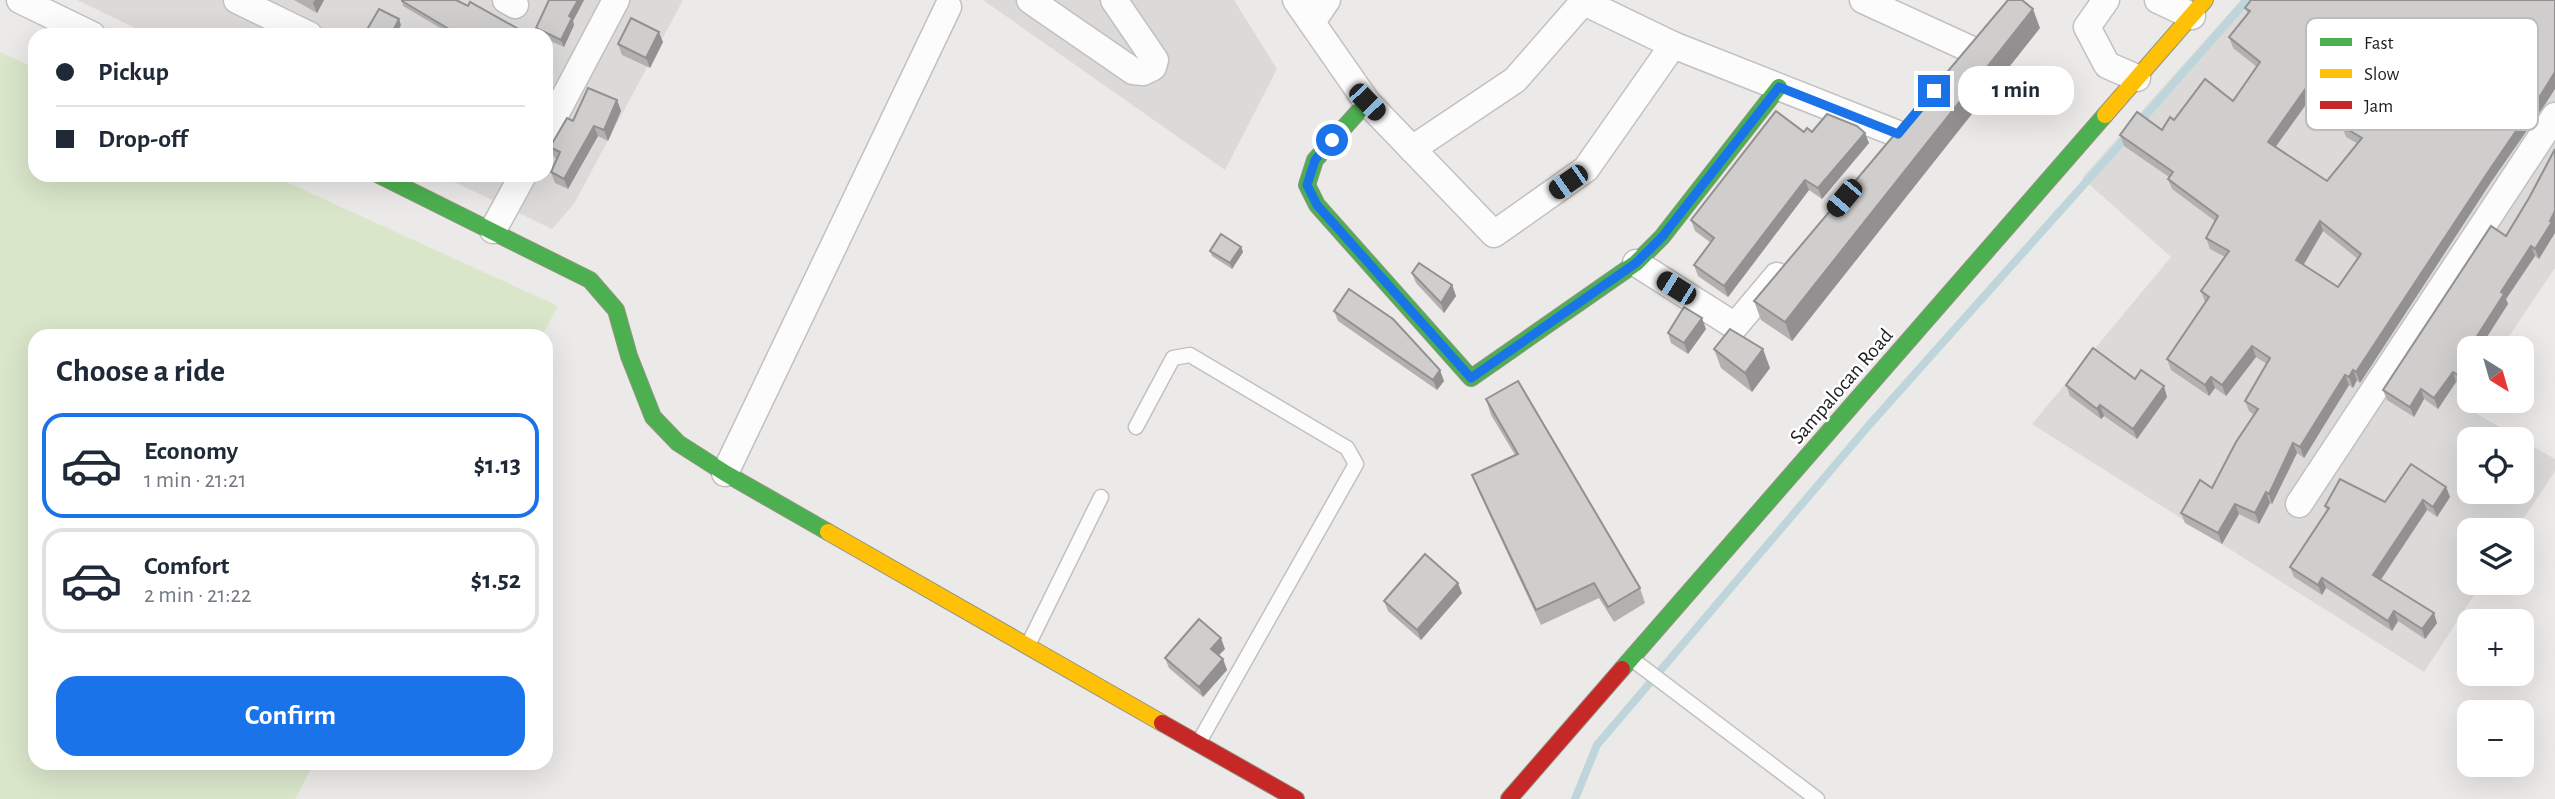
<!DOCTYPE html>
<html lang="en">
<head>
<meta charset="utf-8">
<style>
	:root { --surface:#fff; --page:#f2f2f3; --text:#1f2937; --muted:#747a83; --line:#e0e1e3; --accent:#1a73e8 }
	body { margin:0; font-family:"Alegreya Sans",sans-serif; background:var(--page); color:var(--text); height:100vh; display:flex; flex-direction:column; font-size:26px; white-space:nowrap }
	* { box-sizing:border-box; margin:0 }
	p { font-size:23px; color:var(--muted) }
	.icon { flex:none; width:38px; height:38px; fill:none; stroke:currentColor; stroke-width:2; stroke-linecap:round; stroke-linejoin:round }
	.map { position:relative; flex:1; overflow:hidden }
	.sheet { position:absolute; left:28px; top:329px; width:525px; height:441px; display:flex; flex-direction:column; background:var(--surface); border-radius:21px; box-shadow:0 7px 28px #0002 }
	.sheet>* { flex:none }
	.guide { position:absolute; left:28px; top:28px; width:525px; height:154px; border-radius:21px; box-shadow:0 7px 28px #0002; display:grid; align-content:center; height:154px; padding:0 28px; background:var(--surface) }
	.needle { width:46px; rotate:143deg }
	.controls { position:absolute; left:2457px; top:336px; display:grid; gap:14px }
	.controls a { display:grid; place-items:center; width:77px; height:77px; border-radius:14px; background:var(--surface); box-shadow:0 7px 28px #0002; font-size:35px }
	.end { position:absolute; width:32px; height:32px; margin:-16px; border:9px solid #1a73e8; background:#fff; box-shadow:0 0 0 4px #fff }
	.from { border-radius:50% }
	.bubble { position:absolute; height:49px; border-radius:21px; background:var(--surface); box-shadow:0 7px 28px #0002; font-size:23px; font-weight:700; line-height:49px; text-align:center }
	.car { position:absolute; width:21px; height:42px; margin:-21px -10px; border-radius:9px; box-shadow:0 0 5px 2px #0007; background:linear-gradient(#222 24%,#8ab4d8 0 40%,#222 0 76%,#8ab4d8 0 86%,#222 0) }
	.guide b { display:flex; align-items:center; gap:24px; height:66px; font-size:26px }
	.guide b+b { border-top:2px solid var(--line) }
	.guide i { width:18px; height:18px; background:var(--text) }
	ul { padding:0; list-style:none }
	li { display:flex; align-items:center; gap:21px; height:105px; margin:0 14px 10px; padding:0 14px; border:4px solid var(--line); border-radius:21px }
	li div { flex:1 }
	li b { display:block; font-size:26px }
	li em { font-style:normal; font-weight:700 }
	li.current { border-color:var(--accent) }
	li>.icon { width:63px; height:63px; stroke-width:1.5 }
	h2 { padding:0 28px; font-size:32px; line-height:84px }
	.action { display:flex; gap:14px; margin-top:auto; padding:14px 28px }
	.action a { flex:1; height:80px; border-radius:21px; background:var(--accent); color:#fff; font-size:28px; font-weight:700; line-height:80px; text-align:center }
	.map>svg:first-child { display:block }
	.residential { fill:#dbdad9 }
	.grass { fill:#d9e6ca }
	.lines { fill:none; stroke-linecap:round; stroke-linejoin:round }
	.stream { stroke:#bed6db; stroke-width:8 }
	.lane-casing { stroke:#c2c1c0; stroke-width:17 }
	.street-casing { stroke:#c2c1c0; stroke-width:29 }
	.fast-casing { stroke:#939482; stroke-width:18 }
	.slow-casing { stroke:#939482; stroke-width:18 }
	.jam-casing { stroke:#939482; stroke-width:18 }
	.lane { stroke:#fcfcfc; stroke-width:14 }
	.street { stroke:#fcfcfc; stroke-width:26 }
	.fast { stroke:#4caf50; stroke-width:16 }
	.slow { stroke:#ffc107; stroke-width:16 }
	.jam { stroke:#c62828; stroke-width:16 }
	.wall { fill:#b3b1b0; fill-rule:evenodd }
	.shaded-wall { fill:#929090 }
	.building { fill:#d0cecd; stroke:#929090; stroke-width:2; fill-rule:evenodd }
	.route { stroke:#1a73e8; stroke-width:9 }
	.labels { text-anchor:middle; stroke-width:5; stroke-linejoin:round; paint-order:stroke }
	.street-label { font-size:21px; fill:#1e1e1e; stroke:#fff }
	.key { fill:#fff; stroke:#bcbcbc; stroke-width:2 }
	.key-label { font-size:19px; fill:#1e1e1e }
</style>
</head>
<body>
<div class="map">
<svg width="2555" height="799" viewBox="0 0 2555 799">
	<rect width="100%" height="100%" fill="#eceae8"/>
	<g class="residential">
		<polygon points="77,0 683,0 574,204 552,229 440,175 546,175 546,35 150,35"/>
		<polygon points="983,0 1234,0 1277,69 1225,170"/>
		<polygon points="2241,0 2555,0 2555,268 2501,348 2469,348 2469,396 2463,406 2521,439 2469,439 2469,492 2522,492 2522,440 2555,459 2555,471 2516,530 2469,530 2469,583 2482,583 2424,672 2032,424 2171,257 2082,178"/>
	</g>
	<polygon class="grass" points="0,52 35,68 35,175 271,175 558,306 542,336 35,336 35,763 314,763 295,799 0,799"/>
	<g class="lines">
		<g class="stream">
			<polyline points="2137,125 2247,0"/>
			<polyline points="1575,799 1597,745 1870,424 2129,134"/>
		</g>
		<defs>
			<g id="lane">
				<polyline points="1136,427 1173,358 1190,355 1347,448 1356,464 1199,742"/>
				<polyline points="1029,643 1101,497"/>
				<polyline points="1633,660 1817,799"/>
			</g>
			<g id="street">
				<polyline points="20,0 92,35"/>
				<polyline points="237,0 309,35"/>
				<polyline points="506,0 515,5"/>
				<polyline points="1030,0 1133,71 1143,72 1153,67 1155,60 1114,0"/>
				<polyline points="1296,0 1367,102 1494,234 1586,169 1673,45"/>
				<polyline points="1863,0 1970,49"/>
				<polyline points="2106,0 2087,27 2107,65 2137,78"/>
				<polyline points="2158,0 2192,16"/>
				<polyline points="1584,2 1673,45 1898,134"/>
				<polyline points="1312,22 1327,0"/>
				<polyline points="546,132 616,0"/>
				<polyline points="1412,149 1515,80 1585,0"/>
				<polyline points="493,230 523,175"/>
				<polyline points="1636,263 1735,326 1777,276"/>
				<polyline points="725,473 948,7"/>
				<polyline points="2299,504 2555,116"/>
			</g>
			<g id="fast">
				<polyline points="1367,102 1315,160 1307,185 1317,205 1471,378 1636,263 1662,237 1779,87"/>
				<polyline points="379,175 590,280 616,310 629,356 653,417 678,443 725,473 828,532"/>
				<polyline points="1622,669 2105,115"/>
			</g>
			<g id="slow">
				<polyline points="2105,115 2205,0"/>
				<polyline points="828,532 1162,723"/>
			</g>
			<g id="jam">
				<polyline points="1162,723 1296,799"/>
				<polyline points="1509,799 1622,669"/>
			</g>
		</defs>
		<use href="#lane" class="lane-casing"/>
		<use href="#street" class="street-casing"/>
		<use href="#fast" class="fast-casing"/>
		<use href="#slow" class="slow-casing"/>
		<use href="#jam" class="jam-casing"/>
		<use href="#lane" class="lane"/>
		<use href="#street" class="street"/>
		<use href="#fast" class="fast"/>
		<use href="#slow" class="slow"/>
		<use href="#jam" class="jam"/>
	</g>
	<g class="wall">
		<polygon points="294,0 324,0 317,13"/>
		<polygon points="549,0 584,0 573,21 574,25 564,47 546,39 546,35 538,35 536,28"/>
		<polygon points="402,1 524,35 452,35 403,6"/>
		<path d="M2245 8 2546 103 2491 182 2360 383 2357 380 2353 388 2349 385 2304 458 2297 453 2272 504 2270 503 2259 524 2239 514 2222 544 2185 523 2181 513 2212 488 2254 415 2249 411 2245 401 2267 364 2256 357 2226 396 2215 388 2209 396 2171 370 2167 359 2205 302 2201 291 2225 257 2210 249 2206 238 2215 221 2172 189 2168 179 2169 177 2124 146 2120 135 2162 130 2174 120 2233 101 2257 67 2233 48 2229 37 2248 14ZM2322 82 2356 103 2342 126 2346 137 2358 144 2327 181 2275 147ZM2323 231 2358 259 2338 287 2303 265Z"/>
		<polygon points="2040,28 1792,341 1761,320 1754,301"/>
		<polygon points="663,42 650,68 622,55 618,44"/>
		<polygon points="617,100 621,111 608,141 598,136 568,189 555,183 551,172 557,159 554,157 550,147 573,121"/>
		<polygon points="1804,132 1812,132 1869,143 1822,199 1809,190 1728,297 1698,276 1694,265 1711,243 1695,231 1691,220"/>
		<polygon points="2529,198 2554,229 2539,259 2535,256 2506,299 2508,304 2469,348 2469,387 2468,389 2456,382 2438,409 2424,399 2414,417 2387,400 2383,390 2506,236"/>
		<polygon points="1241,247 1243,252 1232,269 1212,256 1210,251"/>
		<polygon points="1412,273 1452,285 1456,296 1444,313 1416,283"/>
		<polygon points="1334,311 1444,381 1437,390 1338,321"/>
		<polygon points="1706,329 1688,354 1671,343 1668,333"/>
		<polygon points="1714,349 1770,368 1752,392 1721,368"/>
		<polygon points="2135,379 2167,397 2137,439 2104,416 2101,419 2070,396 2066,385"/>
		<polygon points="1486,399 1640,588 1645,603 1614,622 1599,598 1541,625 1478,490 1472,475 1515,455 1491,415"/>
		<polygon points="2446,487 2450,497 2437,517 2427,510 2381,580 2437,623 2425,639 2398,621 2392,631 2326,588 2322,595 2294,577 2290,567 2327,511 2325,506 2385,502"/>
		<polygon points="1462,593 1421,640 1388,611 1384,601"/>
		<polygon points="1225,649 1218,656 1223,659 1227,670 1203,697 1169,668 1165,658"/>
	</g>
	<g class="shaded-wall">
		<polygon points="315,0 324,0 317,13 313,3"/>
		<polygon points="578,0 584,0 573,21 574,25 564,47 561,40 569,16"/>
		<polygon points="2033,9 2040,28 1792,341 1785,322"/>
		<polygon points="399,19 401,25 396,35 391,35"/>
		<polygon points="659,32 663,42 650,68 646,58"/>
		<polygon points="2318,71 2322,82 2272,152 2268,142"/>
		<polygon points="2555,72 2555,89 2546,103 2491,182 2360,383 2356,372 2488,172"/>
		<polygon points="617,100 621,111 608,141 604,130"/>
		<polygon points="594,126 598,136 568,189 564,179"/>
		<polygon points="1865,133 1869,143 1822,199 1818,188"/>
		<polygon points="1805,180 1809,190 1728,297 1724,286"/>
		<polygon points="2555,211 2555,233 2539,259 2535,249"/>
		<polygon points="2320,221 2323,231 2300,271 2296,260"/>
		<polygon points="2531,246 2535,256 2506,299 2508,304 2480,348 2474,341 2501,292"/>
		<polygon points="1241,247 1243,252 1232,269 1230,263"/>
		<polygon points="1452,285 1456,296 1444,313 1441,303"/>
		<polygon points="1702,318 1706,329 1688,354 1684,343"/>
		<polygon points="2252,346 2256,357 2226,396 2222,385"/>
		<polygon points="1763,349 1770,368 1752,392 1745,373"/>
		<polygon points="1440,370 1444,381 1437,390 1433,380"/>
		<polygon points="2353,370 2357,380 2353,388 2349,377"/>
		<polygon points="2453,372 2456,382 2438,409 2434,398"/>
		<polygon points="2469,372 2469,387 2468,389 2464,379"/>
		<polygon points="2345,375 2349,385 2304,458 2300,447"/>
		<polygon points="2211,377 2215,388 2209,396 2205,385"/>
		<polygon points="2164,386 2167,397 2137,439 2133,429"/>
		<polygon points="2421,389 2424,399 2414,417 2410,407"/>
		<polygon points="2100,405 2104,416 2101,419 2097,409"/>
		<polygon points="2293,443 2297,453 2272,504 2269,494"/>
		<polygon points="2446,487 2450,497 2437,517 2433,507"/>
		<polygon points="2266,492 2270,503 2259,524 2255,513"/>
		<polygon points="2423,500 2427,510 2377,585 2373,575"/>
		<polygon points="2235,504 2239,514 2222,544 2218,533"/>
		<polygon points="2322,578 2326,588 2322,595 2318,585"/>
		<polygon points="1458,583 1462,593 1421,640 1417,630"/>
		<polygon points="2394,611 2398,621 2392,631 2388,621"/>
		<polygon points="2434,613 2437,623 2425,639 2422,629"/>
		<polygon points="1221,638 1225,649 1215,659 1211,649"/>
		<polygon points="1223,659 1227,670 1203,697 1199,687"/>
	</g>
	<g class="building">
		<polygon points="402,0 456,0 468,6 470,2 522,31 519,35 459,35 402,1"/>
		<polygon points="549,0 578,0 569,16 572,18 561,40 536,28"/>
		<polygon points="2008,0 2022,0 2033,9 1785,322 1754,301"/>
		<path d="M2251 0H2555V72L2542 93 2488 172 2356 372 2353 370 2349 377 2345 375 2300 447 2293 443 2269 494 2266 492 2255 513 2235 504 2218 533 2181 513 2200 480 2212 488 2236 442 2258 409 2245 401 2270 358 2252 346 2222 385 2211 377 2205 385 2167 359 2209 297 2201 291 2229 251 2206 238 2218 216 2168 179 2173 172 2120 135 2137 112 2162 130 2170 117 2174 120 2205 79 2233 101 2260 62 2229 37 2250 11 2245 8ZM2318 71 2360 97 2342 126 2362 138 2327 181 2268 142ZM2320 221 2361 254 2338 287 2296 260Z"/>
		<polygon points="379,9 399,19 391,35 368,35 365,33"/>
		<polygon points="631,18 659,32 646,58 618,44"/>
		<polygon points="588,88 617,100 604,130 594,126 564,179 551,172 560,152 550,147 567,118 573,121"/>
		<polygon points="1776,111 1804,132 1807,128 1812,132 1827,114 1857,126 1865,133 1818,188 1805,180 1724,286 1694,265 1714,238 1691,220"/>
		<polygon points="2555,149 2555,211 2550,221 2552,222 2535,249 2531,246 2501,292 2504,294 2474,341 2485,348 2469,348 2469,372 2464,379 2453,372 2434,398 2421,389 2410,407 2383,390 2491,226 2506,236 2529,198"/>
		<polygon points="1221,234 1241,247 1230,263 1210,251"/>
		<polygon points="1419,263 1452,285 1441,303 1412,273"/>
		<polygon points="1349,289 1393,319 1440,370 1433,380 1334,311"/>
		<polygon points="1684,307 1702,318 1684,343 1668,333"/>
		<polygon points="1730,329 1763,349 1745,373 1714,349"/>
		<polygon points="2093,348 2135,379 2141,370 2164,386 2133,429 2100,405 2097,409 2066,385"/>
		<polygon points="1518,381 1640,588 1608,607 1594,583 1536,610 1472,475 1518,454 1486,399"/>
		<polygon points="2411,464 2446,487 2433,507 2423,500 2373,575 2434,613 2422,629 2394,611 2388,621 2322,578 2318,585 2290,567 2329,508 2325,506 2340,479 2385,502"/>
		<polygon points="1425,554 1458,583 1417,630 1384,601"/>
		<polygon points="1199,619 1221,638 1211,649 1223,659 1199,687 1165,658"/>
	</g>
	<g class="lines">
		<polyline class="route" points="1332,140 1315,160 1307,185 1317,205 1471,378 1636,263 1662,237 1779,87 1898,134 1934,91"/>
	</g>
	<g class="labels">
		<g class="street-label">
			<text transform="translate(1841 386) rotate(-49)" y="7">Sampalocan Road</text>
		</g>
	</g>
	<rect x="2306" y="18" width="232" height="112" rx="10" class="key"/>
	<rect x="2320" y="38" width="32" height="8" fill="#4caf50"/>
	<rect x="2320" y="69" width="32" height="9" fill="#ffc107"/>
	<rect x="2320" y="101" width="32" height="8" fill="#c62828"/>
	<g class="key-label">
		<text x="2364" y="49">Fast</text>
		<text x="2364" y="80">Slow</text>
		<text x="2364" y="112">Jam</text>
	</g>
</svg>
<div class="controls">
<a><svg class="needle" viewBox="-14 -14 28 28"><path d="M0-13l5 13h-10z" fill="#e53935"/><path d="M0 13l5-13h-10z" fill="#747a83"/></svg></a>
<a><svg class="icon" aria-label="locate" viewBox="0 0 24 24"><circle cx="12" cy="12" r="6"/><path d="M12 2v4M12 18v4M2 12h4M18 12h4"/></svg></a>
<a><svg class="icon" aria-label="layers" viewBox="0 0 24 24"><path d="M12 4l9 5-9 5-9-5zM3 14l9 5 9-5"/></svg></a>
<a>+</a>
<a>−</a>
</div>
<i class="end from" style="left:1332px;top:140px"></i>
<i class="end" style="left:1934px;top:91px"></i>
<div class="bubble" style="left:1958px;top:66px;width:116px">1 min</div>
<i class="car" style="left:1367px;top:102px;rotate:136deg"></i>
<i class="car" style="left:1568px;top:182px;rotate:235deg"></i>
<i class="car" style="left:1844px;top:198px;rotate:220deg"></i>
<i class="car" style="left:1676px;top:288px;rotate:302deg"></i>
<div class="guide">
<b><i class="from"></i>Pickup</b>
<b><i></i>Drop-off</b>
</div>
<section class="sheet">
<h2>Choose a ride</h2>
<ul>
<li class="current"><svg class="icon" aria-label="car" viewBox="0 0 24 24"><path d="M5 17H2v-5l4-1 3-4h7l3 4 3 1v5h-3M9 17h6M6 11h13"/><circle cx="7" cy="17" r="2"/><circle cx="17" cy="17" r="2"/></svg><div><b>Economy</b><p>1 min · 21:21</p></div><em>$1.13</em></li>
<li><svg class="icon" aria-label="car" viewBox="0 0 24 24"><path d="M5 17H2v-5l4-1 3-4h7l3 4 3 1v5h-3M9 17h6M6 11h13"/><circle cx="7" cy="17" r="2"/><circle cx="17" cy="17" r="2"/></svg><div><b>Comfort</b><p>2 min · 21:22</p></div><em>$1.52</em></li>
</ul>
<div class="action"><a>Confirm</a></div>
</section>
</div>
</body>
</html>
